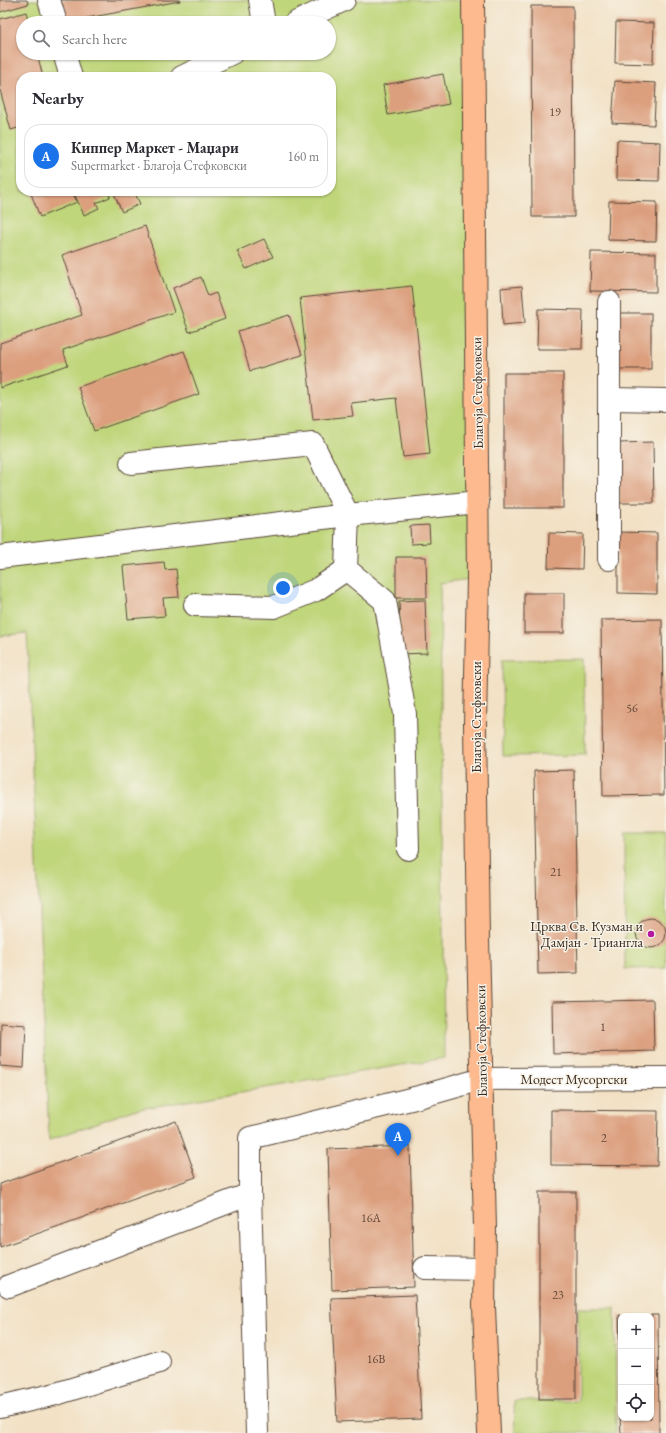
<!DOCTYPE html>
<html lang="en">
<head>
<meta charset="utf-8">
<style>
	body { margin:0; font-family:"EB Garamond",serif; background:#f2f2f3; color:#2b2b33 }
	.controls { position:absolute; right:12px; bottom:12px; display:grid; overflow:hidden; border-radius:8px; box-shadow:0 1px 3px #0004 }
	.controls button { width:36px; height:36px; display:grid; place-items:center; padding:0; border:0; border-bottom:1px solid #e1e1e2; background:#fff; color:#2b2b33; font:20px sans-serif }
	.you { position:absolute; left:283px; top:588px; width:14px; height:14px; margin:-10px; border:3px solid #fff; border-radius:50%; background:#1a73e8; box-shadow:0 0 0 6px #1a73e833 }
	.badge { display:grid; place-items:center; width:26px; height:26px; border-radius:50%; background:#1a73e8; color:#fff; font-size:13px; font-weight:700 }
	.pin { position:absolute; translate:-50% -33px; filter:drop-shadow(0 1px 2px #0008) }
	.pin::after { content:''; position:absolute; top:21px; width:14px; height:12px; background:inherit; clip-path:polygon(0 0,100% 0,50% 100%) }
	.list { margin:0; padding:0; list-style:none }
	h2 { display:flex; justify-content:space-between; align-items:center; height:52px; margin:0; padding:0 16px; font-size:17px }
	h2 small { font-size:13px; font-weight:400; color:#7c7c81 }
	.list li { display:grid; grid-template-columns:26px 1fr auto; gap:12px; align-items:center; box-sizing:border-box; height:64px; margin:0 8px 8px; padding:0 8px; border:1px solid #e1e1e2; border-radius:16px }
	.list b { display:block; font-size:15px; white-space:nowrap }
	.list p { margin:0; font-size:13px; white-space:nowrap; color:#7c7c81 }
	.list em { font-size:13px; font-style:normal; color:#7c7c81 }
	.icon { flex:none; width:22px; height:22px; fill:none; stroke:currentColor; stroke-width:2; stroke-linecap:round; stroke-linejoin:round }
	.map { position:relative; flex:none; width:666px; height:1433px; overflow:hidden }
	.search { position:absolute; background:#fff; box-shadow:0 1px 3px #0004; left:16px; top:16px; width:320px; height:44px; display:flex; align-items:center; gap:10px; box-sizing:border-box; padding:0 14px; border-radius:22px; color:#7c7c81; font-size:15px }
	.panel { position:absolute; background:#fff; box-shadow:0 1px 3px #0004; left:16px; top:72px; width:320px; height:124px; border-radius:16px }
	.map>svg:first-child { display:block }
</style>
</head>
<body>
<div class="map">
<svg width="666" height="1433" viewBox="0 0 666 1433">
	<rect width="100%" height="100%" fill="#f7f3e8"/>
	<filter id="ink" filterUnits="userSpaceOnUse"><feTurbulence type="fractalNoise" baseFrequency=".025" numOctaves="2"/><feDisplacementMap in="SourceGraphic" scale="8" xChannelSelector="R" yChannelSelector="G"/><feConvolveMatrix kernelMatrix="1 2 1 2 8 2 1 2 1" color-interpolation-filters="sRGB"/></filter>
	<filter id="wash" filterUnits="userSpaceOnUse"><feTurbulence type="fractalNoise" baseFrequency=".012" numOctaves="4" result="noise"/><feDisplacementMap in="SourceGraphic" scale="16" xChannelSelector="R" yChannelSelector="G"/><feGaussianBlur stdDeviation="0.9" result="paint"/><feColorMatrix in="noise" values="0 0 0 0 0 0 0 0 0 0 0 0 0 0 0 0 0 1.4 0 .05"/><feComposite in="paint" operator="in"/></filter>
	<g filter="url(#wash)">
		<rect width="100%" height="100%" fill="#f2e1c5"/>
		<!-- green -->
		<g fill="#bfd67a" stroke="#7d804c" fill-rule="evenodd">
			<path d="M0,0H472L478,578L440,583L444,1058L133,1110L49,1140L27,633L0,636ZM23,23H329V53H23ZM21,77H331V191H21Z"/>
			<polygon points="584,659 585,755 503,756 502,660"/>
			<polygon points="624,833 666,833 666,968 625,969"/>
			<polygon points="578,1308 615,1308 616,1433 515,1433 514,1401 578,1401"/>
		</g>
		<g id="blocks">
			<!-- building -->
			<g fill="#dc9f7e">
				<polygon points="0,0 27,0 28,4 0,12"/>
				<polygon points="61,0 180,0 180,1 65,22"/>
				<polygon points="531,6 573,6 574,217 532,217"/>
				<polygon points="26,12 29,23 23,23 23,53 37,53 43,77 21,77 21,127 11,130 0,90 0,19"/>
				<polygon points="616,22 654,23 653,64 615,63"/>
				<polygon points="443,74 449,104 388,115 383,85"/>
				<polygon points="615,81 656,83 654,125 612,123"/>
				<polygon points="617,140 660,142 659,181 616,180"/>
				<polygon points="30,191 72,191 77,202 40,217"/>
				<polygon points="73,191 108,191 110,197 96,203 99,208 84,215"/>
				<polygon points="113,191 134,191 140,204 122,212"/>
				<polygon points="609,201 657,202 656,241 608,240"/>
				<polygon points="145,226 174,312 63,350 68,365 0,388 0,343 82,315 62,255"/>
				<polygon points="264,239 273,257 246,269 237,251"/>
				<polygon points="591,252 656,253 656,292 590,291"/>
				<polygon points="201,277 208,296 216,293 225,319 189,332 173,288"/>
				<polygon points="412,286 430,454 403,457 396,398 351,403 353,416 313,420 300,298"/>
				<polygon points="522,286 525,323 503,325 501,288"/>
				<polygon points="538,309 583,310 582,349 537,349"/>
				<rect x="615" y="313" width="36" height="56"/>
				<polygon points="289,315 302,355 250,371 238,331"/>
				<polygon points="184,351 199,394 94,431 78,387"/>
				<rect x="504" y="373" width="59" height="135"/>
				<polygon points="653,442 654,503 620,503 619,443"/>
				<polygon points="429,525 430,543 411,544 410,526"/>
				<polygon points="618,532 657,533 657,594 618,593"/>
				<polygon points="549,533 583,534 582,569 548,568"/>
				<polygon points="396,557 426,557 427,598 396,598"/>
				<polygon points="164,562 165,570 176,569 179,597 163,598 165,616 128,619 123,566"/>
				<rect x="524" y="593" width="40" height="40"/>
				<polygon points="425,600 427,653 401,654 399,601"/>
				<polygon points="662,619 664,795 603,796 601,620"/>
				<polygon points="574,770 578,973 538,974 534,771"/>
				<circle cx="651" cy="933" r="15"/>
				<polygon points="653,1000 654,1051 553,1054 552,1002"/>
				<polygon points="1,1023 26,1025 24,1068 0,1066"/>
				<polygon points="551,1110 658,1111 657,1166 551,1165"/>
				<polygon points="176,1121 196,1177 0,1247 0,1184"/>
				<polygon points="410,1146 414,1287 332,1290 328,1149"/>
				<rect x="539" y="1192" width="37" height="207"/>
				<polygon points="415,1295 421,1419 337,1422 331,1298"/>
				<polygon points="619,1315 621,1315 621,1361 620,1361"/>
				<polygon points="651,1315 658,1315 659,1433 621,1433 620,1418 651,1418"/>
			</g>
		</g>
	</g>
	<g filter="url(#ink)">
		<use href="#blocks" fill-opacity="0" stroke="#564537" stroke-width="1"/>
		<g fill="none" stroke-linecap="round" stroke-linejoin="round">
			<defs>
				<g id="minor">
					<polyline points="49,0 56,23"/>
					<polyline points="260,0 264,23"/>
					<polyline points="295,23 344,0"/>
					<polyline points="64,53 71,77"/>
					<polyline points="182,77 232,53"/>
					<polyline points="609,302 609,559"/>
					<polyline points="610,399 666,400"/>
					<polyline points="131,463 313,444 348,515 346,569 385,601 405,714 408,849"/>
					<polyline points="0,557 348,515 478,502"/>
					<polyline points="195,605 274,607 316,590 347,569"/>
					<polyline points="425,1268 484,1269"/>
					<polyline points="9,1286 250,1194"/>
					<polyline points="0,1407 56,1394 159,1362"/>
					<polyline points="257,1433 250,1194 250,1138 419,1097 482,1079 666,1078"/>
				</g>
				<polyline id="major" points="473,0 478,578 475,724 478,939 485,1228 484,1307 489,1433"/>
			</defs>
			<!-- minor casing -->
			<use href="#minor" stroke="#564537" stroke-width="24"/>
			<!-- major casing -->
			<use href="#major" stroke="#564537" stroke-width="24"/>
			<!-- minor -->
			<use href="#minor" stroke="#fff" stroke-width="22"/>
			<!-- major -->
			<use href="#major" stroke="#fcba8e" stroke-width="22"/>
		</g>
	</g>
	<!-- markers -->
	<circle fill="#b5179e" stroke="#f7f3e8" stroke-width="1.5" cx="651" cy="934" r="4"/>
	<g text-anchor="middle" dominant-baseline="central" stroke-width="3" stroke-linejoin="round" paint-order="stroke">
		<!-- number labels -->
		<g font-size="12" fill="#634736">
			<text x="555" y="112">19</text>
			<text x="632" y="708">56</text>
			<text x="556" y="872">21</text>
			<text x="603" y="1027">1</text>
			<text x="604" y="1138">2</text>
			<text x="371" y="1218">16А</text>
			<text x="558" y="1295">23</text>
			<text x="376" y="1359">16B</text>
		</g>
		<!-- street labels -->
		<g font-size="14" fill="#3b2a1e" stroke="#f7f3e8">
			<text transform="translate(477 393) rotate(-91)">Благоја Стефковски</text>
			<text transform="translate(476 717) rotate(-90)">Благоја Стефковски</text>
			<text transform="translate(481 1041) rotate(-91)">Благоја Стефковски</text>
			<text x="574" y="1079">Модест Мусоргски</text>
		</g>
		<!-- poi labels -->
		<g font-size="14" fill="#3b2a1e" stroke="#f7f3e8" text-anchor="end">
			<text x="643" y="926">Црква Св. Кузман и<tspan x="643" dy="16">Дамјан - Триангла</tspan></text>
		</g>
	</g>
</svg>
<div class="controls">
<button>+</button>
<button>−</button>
<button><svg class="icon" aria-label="locate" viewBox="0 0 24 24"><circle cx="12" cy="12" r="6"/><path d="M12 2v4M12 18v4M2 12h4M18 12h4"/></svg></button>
</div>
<div class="you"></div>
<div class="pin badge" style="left:398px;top:1156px">A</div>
<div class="search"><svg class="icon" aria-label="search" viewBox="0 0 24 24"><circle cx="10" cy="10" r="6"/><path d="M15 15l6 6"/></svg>Search here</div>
<section class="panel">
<h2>Nearby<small></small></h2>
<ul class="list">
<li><span class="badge">A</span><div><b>Киппер Маркет - Маџари</b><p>Supermarket · Благоја Стефковски</p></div><em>160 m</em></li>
</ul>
</section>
</div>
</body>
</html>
